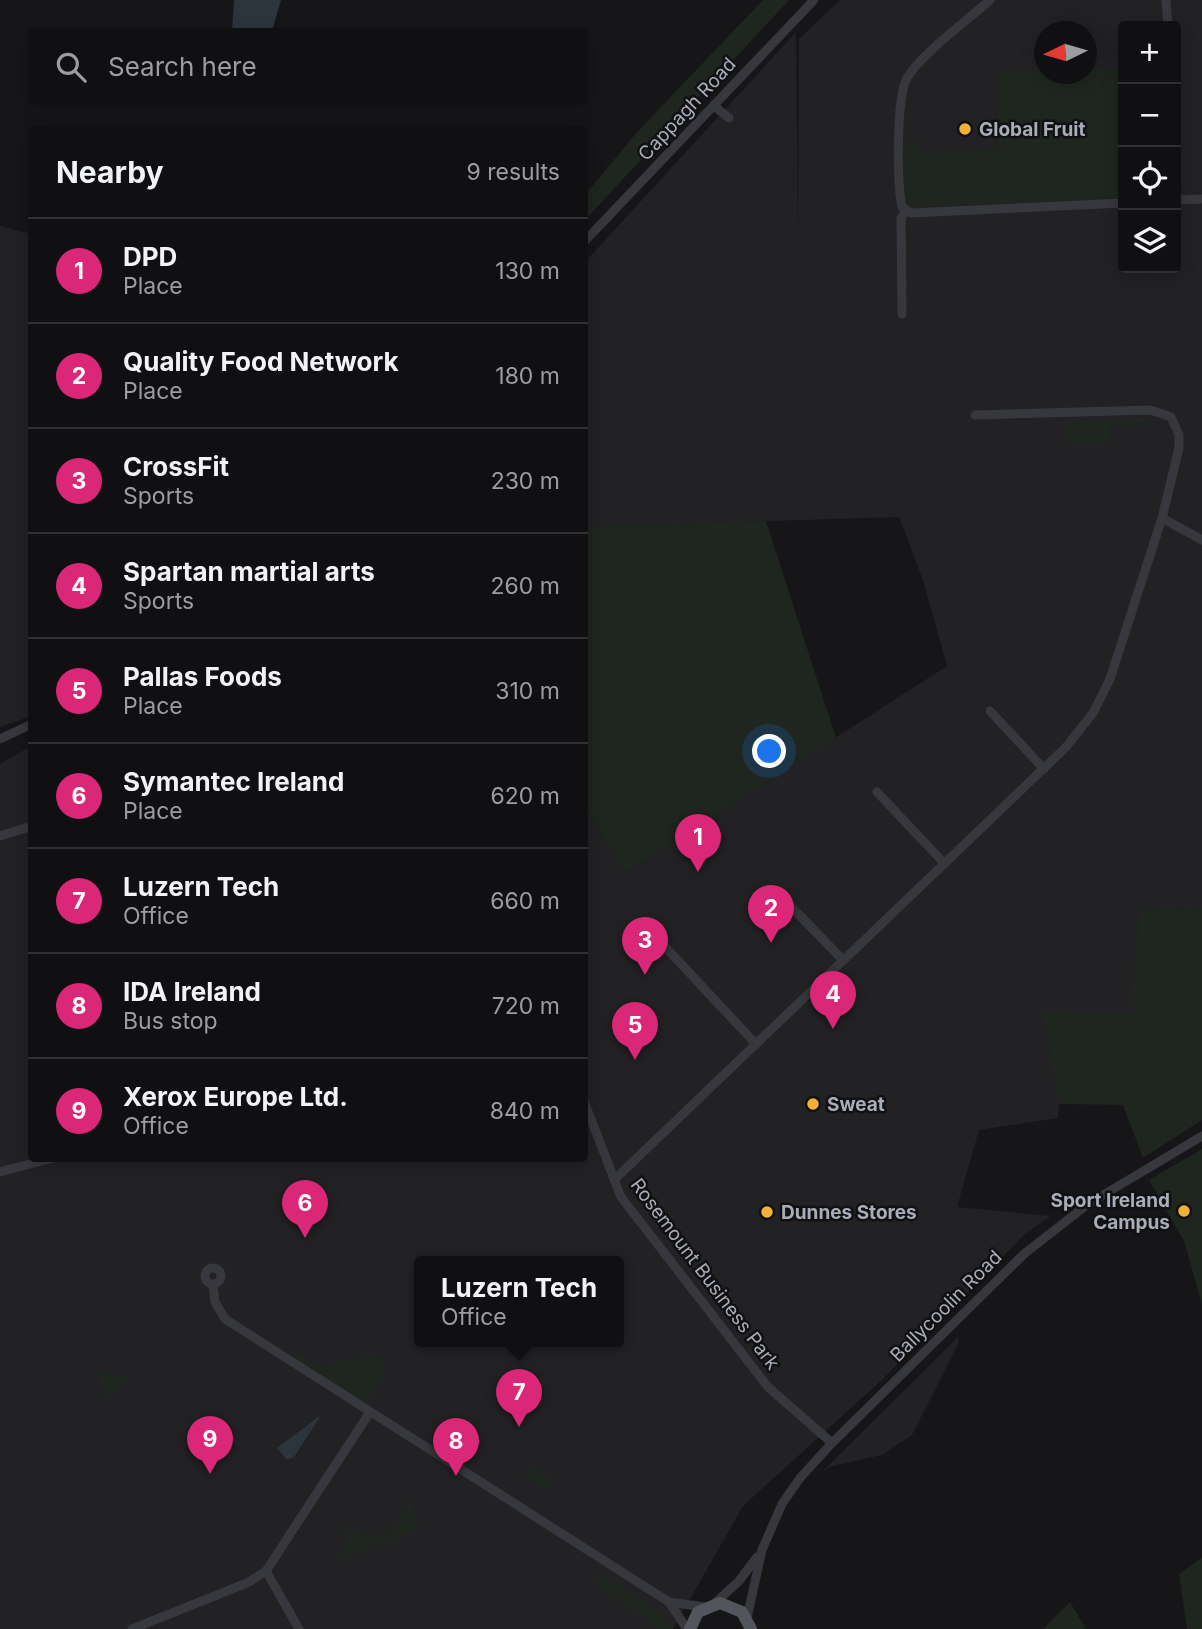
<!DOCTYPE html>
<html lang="en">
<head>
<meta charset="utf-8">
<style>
	body { margin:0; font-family:Inter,sans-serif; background:#19191b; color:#f1f3f6 }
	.controls { position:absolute; right:21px; top:21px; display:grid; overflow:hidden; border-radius:7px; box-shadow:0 4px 18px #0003 }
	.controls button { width:63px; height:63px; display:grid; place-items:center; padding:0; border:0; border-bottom:2px solid #303032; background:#101012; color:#f1f3f6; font:35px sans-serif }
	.compass { position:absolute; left:1034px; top:21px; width:63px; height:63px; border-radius:50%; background:#101012; box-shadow:0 4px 18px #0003; rotate:265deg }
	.you { position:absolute; left:770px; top:752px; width:24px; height:24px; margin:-18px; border:5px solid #fff; border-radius:50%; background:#1a73e8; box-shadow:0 0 0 10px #1a73e833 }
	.badge { display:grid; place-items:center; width:46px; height:46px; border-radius:50%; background:#db2777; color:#fff; font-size:23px; font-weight:700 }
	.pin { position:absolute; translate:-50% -58px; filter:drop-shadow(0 2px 4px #0008) }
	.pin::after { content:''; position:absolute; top:37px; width:24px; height:21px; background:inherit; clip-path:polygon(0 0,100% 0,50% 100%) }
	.popup { position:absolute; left:414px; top:1256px; width:210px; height:91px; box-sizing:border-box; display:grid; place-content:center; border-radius:7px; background:#101012; filter:drop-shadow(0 2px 5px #0005); font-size:23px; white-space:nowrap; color:#9c9d9f }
	.popup b { font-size:26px; color:#f1f3f6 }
	.popup::after { content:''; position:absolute; left:50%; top:100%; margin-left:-14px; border:14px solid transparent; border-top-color:#101012 }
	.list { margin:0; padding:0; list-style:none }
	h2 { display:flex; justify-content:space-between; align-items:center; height:91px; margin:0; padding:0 28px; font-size:30px }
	h2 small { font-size:23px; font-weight:400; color:#9c9d9f }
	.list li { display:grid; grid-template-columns:46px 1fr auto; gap:21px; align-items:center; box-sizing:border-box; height:105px; padding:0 28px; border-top:2px solid #303032 }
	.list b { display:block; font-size:26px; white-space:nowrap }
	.list p { margin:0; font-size:23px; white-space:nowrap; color:#9c9d9f }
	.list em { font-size:23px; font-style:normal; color:#9c9d9f }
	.icon { flex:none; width:38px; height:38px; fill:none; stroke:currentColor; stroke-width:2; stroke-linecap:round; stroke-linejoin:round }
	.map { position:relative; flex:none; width:1202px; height:1629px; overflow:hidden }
	.search { position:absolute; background:#101012; box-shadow:0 4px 18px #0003; left:28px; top:28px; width:560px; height:77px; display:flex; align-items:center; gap:18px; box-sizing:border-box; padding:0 24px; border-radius:7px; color:#9c9d9f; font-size:26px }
	.panel { position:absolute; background:#101012; box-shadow:0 4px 18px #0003; left:28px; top:126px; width:560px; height:1036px; border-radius:7px }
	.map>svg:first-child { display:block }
</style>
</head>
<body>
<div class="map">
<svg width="1202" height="1629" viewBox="0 0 1202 1629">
	<rect width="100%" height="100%" fill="#161618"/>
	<!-- built -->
	<g fill="#222225" fill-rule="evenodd">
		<path d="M840,0H1202V909L1139,908L1132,1013L1059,1104L1058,1118L979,1130L957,1207L1051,1216L1025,1234L883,1379L743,1506L673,1629H0V764L31,746L32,1158H584L585,807L625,873L947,666L923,580L899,517L585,527V262L796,32L798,239L799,39ZM1123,26H1176V268H1123ZM1044,32H1086V74H1044ZM419,1261H619V1341H419Z"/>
		<polygon points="0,226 31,234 32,716 0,727"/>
		<polygon points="958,1337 959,1342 912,1435 882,1455 832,1466 822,1472"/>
	</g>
	<!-- green -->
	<g fill="#1e261f">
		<polygon points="763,0 789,0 585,220 585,195 638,131"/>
		<polygon points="1123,66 1123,199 910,207 904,199 903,144 919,142 922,153 1000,149 997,72 1044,70 1044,74 1086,74 1087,68"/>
		<polygon points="1149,419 1149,423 1123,424 1123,429 1120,424 1110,424 1110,442 1127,443 1068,444 1068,421"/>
		<polygon points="766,521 836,738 625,873 585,807 585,527"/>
		<polygon points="1139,908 1202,909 1202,1120 1143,1158 1123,1105 1059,1104 1043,1010 1131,1013"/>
		<polygon points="1202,1149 1202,1304 1184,1241 1149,1180"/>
		<path d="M378,1353C385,1370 383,1400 360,1400L293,1358L296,1354L316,1366H324Z"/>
		<polygon points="99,1372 131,1379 104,1399"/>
		<polygon points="534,1464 553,1480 546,1489 523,1478"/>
		<path d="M412,1498L418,1528L389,1544L376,1543L339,1562L336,1556C347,1549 352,1542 347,1529L340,1531L339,1524C358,1534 370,1539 391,1533Z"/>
		<polygon points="1202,1558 1202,1629 1187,1629 1179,1574"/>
		<polygon points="602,1574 662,1614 673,1629 655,1629 646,1618 597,1587 593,1579"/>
		<polygon points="1070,1602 1086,1629 1043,1629"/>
	</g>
	<!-- water -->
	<g fill="#2c353c">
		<polygon points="234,0 281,0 272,31 232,31"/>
		<polygon points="321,1415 294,1457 287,1460 277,1448"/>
	</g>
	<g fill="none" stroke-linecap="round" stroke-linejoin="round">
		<!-- minor -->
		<g stroke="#37383d" stroke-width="9">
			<path d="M990,0C968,20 921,54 907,78C896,98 897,183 902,207L911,213L1123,203"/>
			<polyline points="1166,0 1168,26"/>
			<polyline points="714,106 729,118"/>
			<polyline points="1176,182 1177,200"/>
			<polyline points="1176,200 1202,199"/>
			<polyline points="584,242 814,0"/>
			<polyline points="902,314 901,218 905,212"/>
			<polyline points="1162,518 1202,540"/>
			<polyline points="990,711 1044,769"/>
			<polyline points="0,739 32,724"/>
			<polyline points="877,792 944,863"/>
			<polyline points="0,836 32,826"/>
			<polyline points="775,890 843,960"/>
			<polyline points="653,934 756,1044"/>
			<polyline points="584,1101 621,1197 768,1387 832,1443"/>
			<polyline points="0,1172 53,1158"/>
			<polyline points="614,1180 1066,747 1093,713 1110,679 1162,518 1179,448 1179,435 1171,417 1151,410 975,415"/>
			<circle cx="213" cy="1276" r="8"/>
			<polyline points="213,1284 215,1302 225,1319 669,1602 687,1629"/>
			<polyline points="266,1571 299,1629"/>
			<polyline points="669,1602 705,1607"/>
			<polyline points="715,1603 739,1581 757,1557"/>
			<polyline points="747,1618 762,1550 782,1504 800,1478 832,1443 1024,1254 1088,1204 1202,1136"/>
			<polyline points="132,1629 247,1583 266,1571 370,1412"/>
		</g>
		<!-- major -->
		<polyline stroke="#53555c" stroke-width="12" points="690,1629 698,1612 720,1603 742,1612 751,1629"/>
	</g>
	<!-- markers -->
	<g fill="#f2b134" stroke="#111113" stroke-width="2.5">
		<circle cx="965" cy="129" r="7"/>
		<circle cx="813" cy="1104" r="7"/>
		<circle cx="1184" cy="1211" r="7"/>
		<circle cx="767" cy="1212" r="7"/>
	</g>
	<g text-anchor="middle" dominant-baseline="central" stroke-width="5" stroke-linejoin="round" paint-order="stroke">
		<!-- street labels -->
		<g font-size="19" fill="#a8adb8" stroke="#111113">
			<text transform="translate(687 109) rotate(-47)">Cappagh Road</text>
			<text transform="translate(705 1274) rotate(53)">Rosemount Business Park</text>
			<text transform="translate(946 1306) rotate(-45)">Ballycoolin Road</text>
		</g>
		<!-- poi labels -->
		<g font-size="19" font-weight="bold" fill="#a8adb8" stroke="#111113" text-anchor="start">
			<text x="979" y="129">Global Fruit</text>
			<text x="827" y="1104">Sweat</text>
			<text x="1170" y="1200" text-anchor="end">Sport Ireland<tspan x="1170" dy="22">Campus</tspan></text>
			<text x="781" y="1212">Dunnes Stores</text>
		</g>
	</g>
</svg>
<div class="controls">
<button>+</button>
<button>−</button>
<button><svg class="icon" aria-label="locate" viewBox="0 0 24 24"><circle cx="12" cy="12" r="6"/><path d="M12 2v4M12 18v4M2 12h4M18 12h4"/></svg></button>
<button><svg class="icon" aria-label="layers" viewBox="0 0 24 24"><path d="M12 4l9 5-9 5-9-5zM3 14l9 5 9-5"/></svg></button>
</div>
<svg class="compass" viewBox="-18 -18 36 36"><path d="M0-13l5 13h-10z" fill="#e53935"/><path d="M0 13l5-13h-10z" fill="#9c9d9f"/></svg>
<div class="you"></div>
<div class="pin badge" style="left:698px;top:872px">1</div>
<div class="pin badge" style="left:771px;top:943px">2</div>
<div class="pin badge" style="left:645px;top:975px">3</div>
<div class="pin badge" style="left:833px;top:1029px">4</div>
<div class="pin badge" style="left:635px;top:1060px">5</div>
<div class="pin badge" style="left:305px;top:1238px">6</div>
<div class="pin badge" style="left:519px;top:1427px">7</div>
<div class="popup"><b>Luzern Tech</b>Office</div>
<div class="pin badge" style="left:456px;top:1476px">8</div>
<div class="pin badge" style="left:210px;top:1474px">9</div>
<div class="search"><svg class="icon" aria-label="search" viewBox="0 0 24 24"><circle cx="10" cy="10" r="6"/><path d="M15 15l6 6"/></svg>Search here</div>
<section class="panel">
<h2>Nearby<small>9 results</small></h2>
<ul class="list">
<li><span class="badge">1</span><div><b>DPD</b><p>Place</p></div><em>130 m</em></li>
<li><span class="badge">2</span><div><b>Quality Food Network</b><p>Place</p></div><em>180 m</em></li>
<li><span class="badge">3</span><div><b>CrossFit</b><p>Sports</p></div><em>230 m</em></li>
<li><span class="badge">4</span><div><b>Spartan martial arts</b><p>Sports</p></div><em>260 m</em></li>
<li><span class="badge">5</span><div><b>Pallas Foods</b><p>Place</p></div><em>310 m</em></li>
<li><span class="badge">6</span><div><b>Symantec Ireland</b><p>Place</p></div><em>620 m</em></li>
<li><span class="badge">7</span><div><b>Luzern Tech</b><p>Office</p></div><em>660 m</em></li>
<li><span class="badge">8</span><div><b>IDA Ireland</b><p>Bus stop</p></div><em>720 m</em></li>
<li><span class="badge">9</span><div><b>Xerox Europe Ltd.</b><p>Office</p></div><em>840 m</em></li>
</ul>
</section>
</div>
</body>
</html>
